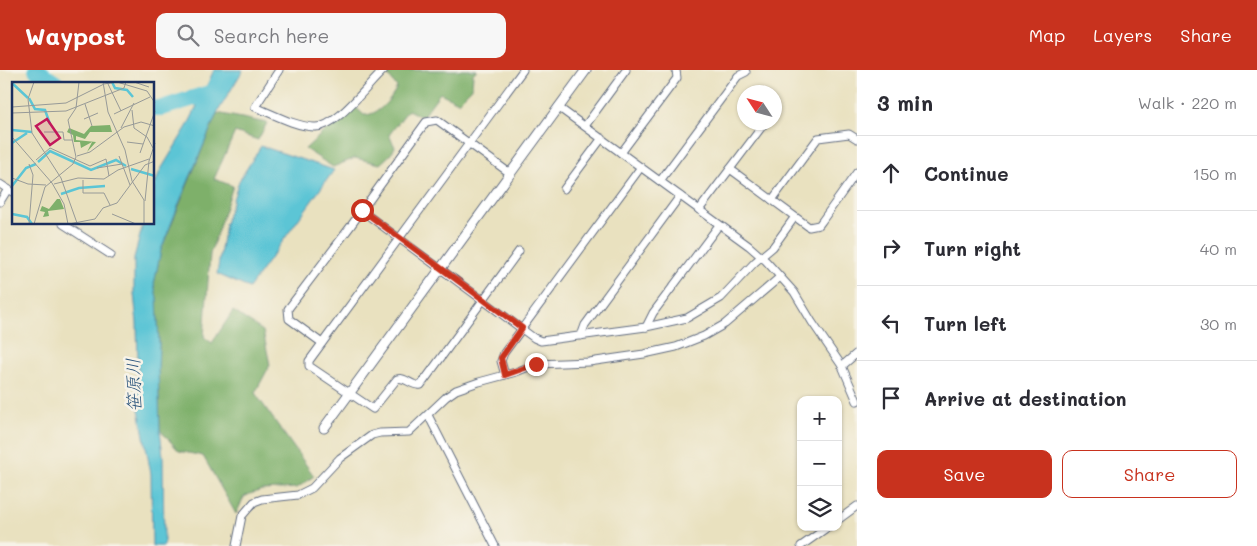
<!DOCTYPE html>
<html lang="en">
<head>
<meta charset="utf-8">
<style>
	body { margin:0; font-family:Mali,"Klee One",sans-serif; background:#f7f7f7; color:#2b2b33 }
	.controls { position:absolute; right:15px; bottom:15px; display:grid; overflow:hidden; border-radius:10px; box-shadow:0 1px 4px #0004 }
	.controls button { width:45px; height:45px; display:grid; place-items:center; padding:0; border:0; border-bottom:1px solid #e1e1e2; background:#fff; color:#2b2b33; font:25px sans-serif }
	.compass { position:absolute; left:737px; top:15px; width:45px; height:45px; border-radius:50%; background:#fff; box-shadow:0 1px 4px #0004; rotate:306deg }
	.stop { position:absolute; width:15px; height:15px; margin:-11px; border:4px solid #c8321e; border-radius:50%; background:#fff }
	.stop.end { background:#c8321e; border-color:#fff; box-shadow:0 1px 5px #0008 }
	.list { margin:0; padding:0; list-style:none }
	h2 { display:flex; justify-content:space-between; align-items:center; height:65px; margin:0; padding:0 20px; font-size:21px }
	h2 small { font-size:16px; font-weight:400; color:#7c7c81 }
	.list li { display:grid; grid-template-columns:32px 1fr auto; gap:15px; align-items:center; box-sizing:border-box; height:75px; padding:0 20px; border-top:1px solid #e1e1e2 }
	.list b { display:block; font-size:19px; white-space:nowrap }
	.list em { font-size:16px; font-style:normal; color:#7c7c81 }
	.actions { display:flex; gap:10px; padding:15px 20px }
	.actions a { flex:1; padding:11px 0; border:1px solid #c8321e; border-radius:10px; text-align:center; font-size:18px; color:#c8321e }
	.actions .main { background:#c8321e; color:#fff }
	.icon { flex:none; width:28px; height:28px; fill:none; stroke:currentColor; stroke-width:2; stroke-linecap:round; stroke-linejoin:round }
	.map { position:relative; flex:none; width:857px; height:476px; overflow:hidden }
	header { display:flex; align-items:center; gap:30px; box-sizing:border-box; height:70px; padding:0 25px; background:#c8321e; color:#fff }
	header strong { font-size:24px }
	nav { display:flex; gap:28px; margin-inline-start:auto; font-size:18px }
	.search { width:350px; height:45px; background:#f7f7f7; display:flex; align-items:center; gap:12px; box-sizing:border-box; padding:0 18px; border-radius:10px; color:#7c7c81; font-size:19px }
	main { display:flex }
	aside { flex:1; background:#fff }
	.map>svg:first-child { display:block }
</style>
</head>
<body>
<header>
<strong>Waypost</strong>
<div class="search"><svg class="icon" aria-label="search" viewBox="0 0 24 24"><circle cx="10" cy="10" r="6"/><path d="M15 15l6 6"/></svg>Search here</div>
<nav><a>Map</a><a>Layers</a><a>Share</a></nav>
</header>
<main>
<div class="map">
<svg width="857" height="476" viewBox="0 0 857 476">
	<rect width="100%" height="100%" fill="#f7f3e8"/>
	<filter id="ink" filterUnits="userSpaceOnUse"><feTurbulence type="fractalNoise" baseFrequency=".02" numOctaves="2"/><feDisplacementMap in="SourceGraphic" scale="10" xChannelSelector="R" yChannelSelector="G"/><feConvolveMatrix kernelMatrix="1 2 1 2 8 2 1 2 1" color-interpolation-filters="sRGB"/></filter>
	<filter id="wash" filterUnits="userSpaceOnUse"><feTurbulence type="fractalNoise" baseFrequency=".0096" numOctaves="4" result="noise"/><feDisplacementMap in="SourceGraphic" scale="20" xChannelSelector="R" yChannelSelector="G"/><feGaussianBlur stdDeviation="1.12" result="paint"/><feColorMatrix in="noise" values="0 0 0 0 0 0 0 0 0 0 0 0 0 0 0 0 0 1.4 0 .05"/><feComposite in="paint" operator="in"/></filter>
	<g filter="url(#wash)">
		<rect width="100%" height="100%" fill="#e9e1bf"/>
		<!-- forest -->
		<g fill="#7eb06b" stroke="#4c7064">
			<path d="M389,0H477L473,4L472,18L458,32L440,23L422,47L408,40L389,65L395,77L391,84L380,94L355,88L333,97L305,79L353,35L364,45C379,45 391,29 397,17L386,3Z"/>
			<polygon points="217,43 267,53 258,70 235,62 214,109 233,116 210,184 204,267 212,273 233,241 263,261 270,295 255,323 314,406 297,418 262,420 250,424 244,427 236,444 203,386 179,381 160,360 158,298 159,275 157,228 154,214 161,180"/>
		</g>
		<!-- water -->
		<g fill="#5bc5d5" stroke="#3b7a9a">
			<polygon points="214,0 243,0 217,43 180,131 161,180 154,214 157,228 159,275 158,298 160,360 163,386 164,476 152,476 151,404 139,339 137,253 134,224 134,188 143,154 154,154 154,117 160,101 188,55"/>
			<polygon points="261,76 334,100 249,218 217,204 225,154 239,111"/>
		</g>
		<g fill="none" stroke-linecap="round" stroke-linejoin="round">
			<!-- river -->
			<g stroke="#5bc5d5" stroke-width="16">
				<polyline points="36,0 57,14"/>
				<polyline points="154,38 162,38 219,20"/>
			</g>
		</g>
	</g>
	<g filter="url(#ink)">
		<g fill="none" stroke-linecap="round" stroke-linejoin="round">
			<defs>
				<g id="minor">
					<path d="M279,0L255,37C273,44 294,56 314,57C336,59 367,15 384,0"/>
					<polyline points="558,37 749,176 766,191 794,222 812,252 842,296 857,331"/>
					<polyline points="585,56 626,0"/>
					<polyline points="621,83 677,8 676,0"/>
					<polyline points="730,99 809,157 819,155 822,151 857,102"/>
					<polyline points="660,111 738,6 746,2"/>
					<polyline points="0,114 14,123"/>
					<polyline points="564,119 602,68"/>
					<polyline points="772,130 818,68 849,64 857,69"/>
					<polyline points="0,132 8,119"/>
					<polyline points="699,140 764,54"/>
					<polyline points="362,141 534,268 541,271 646,257 687,248 721,228 755,192 773,177 794,148"/>
					<polyline points="63,154 111,185"/>
					<path d="M519,181L421,315C411,317 406,306 397,309L373,339L309,296V291L523,0"/>
					<polyline points="646,257 653,243 719,155"/>
					<polyline points="581,266 585,255 680,126"/>
					<polyline points="322,273 289,249 288,239 350,157 426,52 437,50 511,104"/>
					<polyline points="842,296 857,283"/>
					<polyline points="505,305 501,291 504,283 641,97"/>
					<polyline points="428,345 495,476"/>
					<polyline points="838,450 857,436"/>
					<polyline points="236,476 242,446 254,432 262,429 298,425 312,418 340,388 372,365 380,363 409,362 446,327 456,320 479,312 516,302 536,294 589,292 644,284 676,277 704,266 725,254 780,207"/>
					<polyline points="801,476 828,457"/>
				</g>
				<polyline id="tertiary" points="324,358 586,0"/>
			</defs>
			<!-- minor casing -->
			<use href="#minor" stroke="#636d80" stroke-width="9"/>
			<!-- tertiary casing -->
			<use href="#tertiary" stroke="#636d80" stroke-width="11"/>
			<!-- minor -->
			<use href="#minor" stroke="#fff" stroke-width="7"/>
			<!-- tertiary -->
			<use href="#tertiary" stroke="#fff" stroke-width="9"/>
		</g>
	</g>
	<g fill="none" stroke-linecap="round" stroke-linejoin="round" filter="url(#ink)">
		<!-- route -->
		<polyline stroke="#c8321e" stroke-width="6" points="362,140 522,258 501,288 505,305 536,294"/>
	</g>
	<g text-anchor="middle" dominant-baseline="central" stroke-width="5" stroke-linejoin="round" paint-order="stroke">
		<!-- water labels -->
		<g font-size="18" font-style="italic" fill="#2b547c" stroke="#f7f3e8">
			<text transform="translate(133 315) rotate(-92)">笹原川</text>
		</g>
	</g>
	<!-- overview -->
	<g transform="translate(12 12)">
		<rect width="142" height="142" fill="#e9e1bf"/>
		<path d="M98,43L100,50H78L73,57L64,54V58L84,60L75,70L80,60L69,66L68,60H62L61,53L55,50L57,46L72,52L79,44ZM45,117H48L52,127L36,129L37,134L31,135L33,130L28,129L30,124L37,127Z" fill="#7eb06b"/>
		<path fill="none" stroke="#5bc5d5" stroke-width="2.5" d="M100,0L103,6L115,8L121,15M0,1L16,16M17,16L23,27L33,28L38,42M0,48L20,50M0,61L15,51M26,80L38,69L79,88L104,78L114,84M119,87L143,94M0,104L14,86L24,82M49,112L67,106L93,104M0,132L15,135L20,142"/>
		<path fill="none" stroke="#979a98" stroke-width="1" d="M22,0L16,17L20,51L49,96L65,141M91,0L96,30L113,68L120,99L132,118V142M122,0L137,5M92,2L105,0L135,9L143,21M96,2L109,29M73,22L80,44M0,25L54,21L92,2M120,28L122,46L135,55L141,66M0,31L54,29L112,6L114,0M102,32L138,15M72,37L86,31M109,46L122,21M32,50H51L52,58H60M0,55L40,101L52,122L56,142M115,60L131,62M128,71L143,29M65,74L78,70L112,45L129,40L143,44M107,74L118,103M24,78L38,66L78,84L94,77L97,94M85,86L110,82M0,96L16,102L34,103M71,98V111H92L98,123M42,102L66,96L92,97L106,88L137,77M133,119L137,79L143,61M100,132L124,142M17,142L21,93L17,82M22,142L33,105L61,82L64,75L56,38L64,26L67,0M57,142L83,137L91,126L105,121L133,83L143,79"/>
		<path fill="#c2185b" fill-opacity="0.15" stroke="#c2185b" stroke-width="2.5" d="M35,37L48,56L38,63L24,44Z"/>
		<rect width="142" height="142" fill="none" stroke="#1b2f5e" stroke-width="2.5"/>
	</g>
</svg>
<div class="controls">
<button>+</button>
<button>−</button>
<button><svg class="icon" aria-label="layers" viewBox="0 0 24 24"><path d="M12 4l9 5-9 5-9-5zM3 14l9 5 9-5"/></svg></button>
</div>
<svg class="compass" viewBox="-18 -18 36 36"><path d="M0-13l5 13h-10z" fill="#e53935"/><path d="M0 13l5-13h-10z" fill="#7c7c81"/></svg>
<div class="stop" style="left:362px;top:140px"></div>
<div class="stop end" style="left:536px;top:294px"></div>
</div>
<aside>
<h2>3 min<small>Walk · 220 m</small></h2>
<ul class="list">
<li><svg class="icon" aria-label="ahead" viewBox="0 0 24 24"><path d="M12 20V5M6 11l6-6 6 6"/></svg><div><b>Continue</b></div><em>150 m</em></li>
<li><svg class="icon" aria-label="right" viewBox="0 0 24 24"><path d="M7 20v-9h11M14 6l5 5-5 5"/></svg><div><b>Turn right</b></div><em>40 m</em></li>
<li><svg class="icon" aria-label="left" viewBox="0 0 24 24"><path d="M17 20v-9H6M10 6l-5 5 5 5"/></svg><div><b>Turn left</b></div><em>30 m</em></li>
<li><svg class="icon" aria-label="arrive" viewBox="0 0 24 24"><path d="M6 21V4h12l-3 4 3 4H6"/></svg><div><b>Arrive at destination</b></div></li>
</ul>
<div class="actions"><a class="main">Save</a><a>Share</a></div>
</aside>
</main>
</body>
</html>
